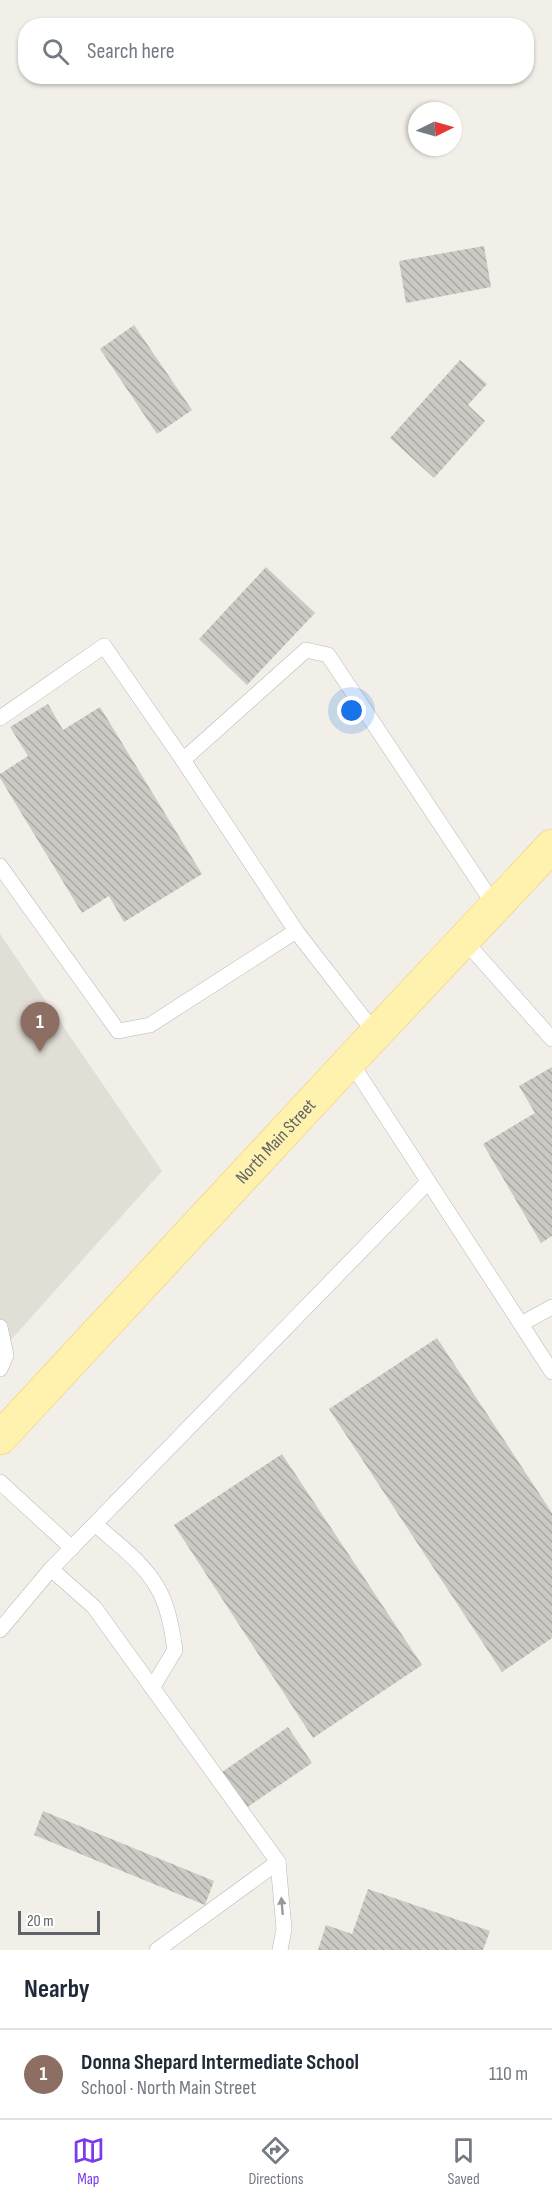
<!DOCTYPE html>
<html lang="en">
<head>
<meta charset="utf-8">
<style>
	body { margin:0; font-family:"Sofia Sans Condensed",sans-serif; background:#f2f2f3; color:#1f2937 }
	.compass { position:absolute; left:408px; top:102px; width:54px; height:54px; border-radius:50%; background:#fff; box-shadow:0 2px 4px #0004; rotate:85deg }
	.scale { position:absolute; left:18px; bottom:15px; width:82px; box-sizing:border-box; padding-left:6px; border:3px solid #5f6368; border-top:0; font-size:16px; line-height:21px; white-space:nowrap; color:#5f6368; -webkit-text-stroke:4px #fff; paint-order:stroke }
	.you { position:absolute; left:352px; top:711px; width:21px; height:21px; margin:-15px; border:4px solid #fff; border-radius:50%; background:#1a73e8; box-shadow:0 0 0 9px #1a73e833 }
	.badge { display:grid; place-items:center; width:39px; height:39px; border-radius:50%; background:#7c3aed; color:#fff; font-size:20px; font-weight:700 }
	.pin { position:absolute; translate:-50% -50px; filter:drop-shadow(0 2px 3px #0008) }
	.pin::after { content:''; position:absolute; top:32px; width:21px; height:18px; background:inherit; clip-path:polygon(0 0,100% 0,50% 100%) }
	.list { margin:0; padding:0; list-style:none }
	h2 { display:flex; justify-content:space-between; align-items:center; height:78px; margin:0; padding:0 24px; font-size:26px }
	h2 small { font-size:20px; font-weight:400; color:#747a83 }
	.list li { display:grid; grid-template-columns:39px 1fr auto; gap:18px; align-items:center; box-sizing:border-box; height:90px; padding:0 24px; border-top:2px solid #e0e1e3 }
	.list b { display:block; font-size:22px; white-space:nowrap }
	.list p { margin:0; font-size:20px; white-space:nowrap; color:#747a83 }
	.list em { font-size:20px; font-style:normal; color:#747a83 }
	.icon { flex:none; width:33px; height:33px; fill:none; stroke:currentColor; stroke-width:2; stroke-linecap:round; stroke-linejoin:round }
	.map { position:relative; flex:none; width:552px; height:1950px; overflow:hidden }
	.search { position:absolute; background:#fff; box-shadow:0 2px 4px #0004; left:18px; right:18px; top:18px; height:66px; display:flex; align-items:center; gap:15px; box-sizing:border-box; padding:0 21px; border-radius:24px; color:#747a83; font-size:22px }
	.sheet { height:168px; background:#fff }
	nav { display:flex; justify-content:space-around; align-items:center; box-sizing:border-box; height:84px; border-top:2px solid #e0e1e3; background:#fff; font-size:16px; color:#747a83 }
	nav a { display:grid; justify-items:center; gap:3px }
	nav .on { color:#7c3aed }
	.map>svg:first-child { display:block }
</style>
</head>
<body>
<div class="map">
<svg width="552" height="1950" viewBox="0 0 552 1950">
	<defs>
		<pattern id="building-back-hatch" width="6" height="6" patternUnits="userSpaceOnUse" patternTransform="scale(1.5)"><rect width="6" height="6" fill="#cccac5"/><path d="M-1 5l2 2M0 0l6 6M5-1l2 2" fill="none" stroke="#a9a8a4"/></pattern>
	</defs>
	<rect width="100%" height="100%" fill="#f1efe8"/>
	<!-- education -->
	<polygon fill="#e1ded6" points="0,934 162,1171 0,1352"/>
	<!-- building -->
	<g fill="url(#building-back-hatch)">
		<polygon points="484,246 491,287 406,303 399,261"/>
		<polygon points="134,325 192,410 157,434 100,349"/>
		<polygon points="460,360 487,384 468,405 485,421 434,478 390,438"/>
		<polygon points="266,567 315,613 247,685 199,639"/>
		<polygon points="48,704 63,730 100,707 202,874 124,922 109,896 82,913 0,778 0,774 28,756 10,727"/>
		<polygon points="552,1067 552,1236 541,1243 483,1144 535,1113 519,1086"/>
		<polygon points="437,1338 552,1513 552,1638 502,1672 329,1409"/>
		<polygon points="282,1454 422,1665 313,1738 174,1525"/>
		<polygon points="288,1727 312,1763 246,1808 222,1772"/>
		<polygon points="43,1811 214,1881 205,1905 34,1835"/>
		<polygon points="368,1889 490,1931 483,1950 318,1950 326,1925 352,1934"/>
	</g>
	<g fill="none" stroke-linecap="round" stroke-linejoin="round">
		<defs>
			<g id="service">
				<polyline points="0,718 104,646 183,760 306,650 328,655 495,906"/>
				<polyline points="183,760 296,931"/>
				<polyline points="0,866 118,1031 150,1025 296,931 375,1033"/>
				<polyline points="464,940 552,1039"/>
				<polyline points="350,1061 552,1372"/>
				<polyline points="521,1324 552,1307"/>
				<polyline points="0,1327 6,1355 0,1369"/>
				<polyline points="0,1482 72,1548"/>
				<path d="M95,1524C116,1543 143,1562 157,1587C168,1605 172,1629 175,1650L152,1688"/>
				<polyline points="51,1569 94,1607 278,1862 157,1950"/>
				<polyline points="0,1630 51,1569 428,1182"/>
				<polyline points="278,1862 284,1929 280,1950"/>
			</g>
			<g id="primary">
				<path id="s1" d="M0,1438L350,1061L552,846"/>
			</g>
		</defs>
		<!-- service casing -->
		<use href="#service" stroke="#b5b8bc" stroke-width="16"/>
		<!-- primary casing -->
		<use href="#primary" stroke="#f2c960" stroke-width="34"/>
		<!-- service -->
		<use href="#service" stroke="#fff" stroke-width="15"/>
		<!-- primary -->
		<use href="#primary" stroke="#fff2af" stroke-width="33"/>
	</g>
	<!-- one-way arrows -->
	<defs><path id="oneway-solid" d="M-6-.8H1V-3.2L6.5 0L1 3.2V.8H-6Z" transform="scale(1.5)"/></defs>
	<use fill="#979a9d" href="#oneway-solid" transform="translate(282 1906) rotate(-95)"/>
	<g text-anchor="middle" dominant-baseline="central" stroke-width="5" stroke-linejoin="round" paint-order="stroke">
		<!-- street labels -->
		<g font-size="18" fill="#5f6368" stroke="#fff">
			<text stroke="none"><textPath href="#s1" startOffset="405">North Main Street</textPath></text>
		</g>
	</g>
</svg>
<svg class="compass" viewBox="-18 -18 36 36"><path d="M0-13l5 13h-10z" fill="#e53935"/><path d="M0 13l5-13h-10z" fill="#747a83"/></svg>
<div class="scale">20 m</div>
<div class="you"></div>
<div class="pin badge" style="left:40px;top:1052px;background:#8d6e63">1</div>
<div class="search"><svg class="icon" aria-label="search" viewBox="0 0 24 24"><circle cx="10" cy="10" r="6"/><path d="M15 15l6 6"/></svg>Search here</div>
</div>
<section class="sheet">
<h2>Nearby<small></small></h2>
<ul class="list">
<li><span class="badge" style="background:#8d6e63">1</span><div><b>Donna Shepard Intermediate School</b><p>School · North Main Street</p></div><em>110 m</em></li>
</ul>
</section>
<nav>
<a class="on"><svg class="icon" aria-label="map" viewBox="0 0 24 24"><path d="M3 6l6-2 6 2 6-2v14l-6 2-6-2-6 2zM9 4v14M15 6v14"/></svg>Map</a>
<a><svg class="icon" aria-label="directions" viewBox="0 0 24 24"><path d="M12 3l9 9-9 9-9-9zM9 14v-3h6M13 9l2 2-2 2"/></svg>Directions</a>
<a><svg class="icon" aria-label="saved" viewBox="0 0 24 24"><path d="M7 4h10v16l-5-4-5 4z"/></svg>Saved</a>
</nav>
</body>
</html>
